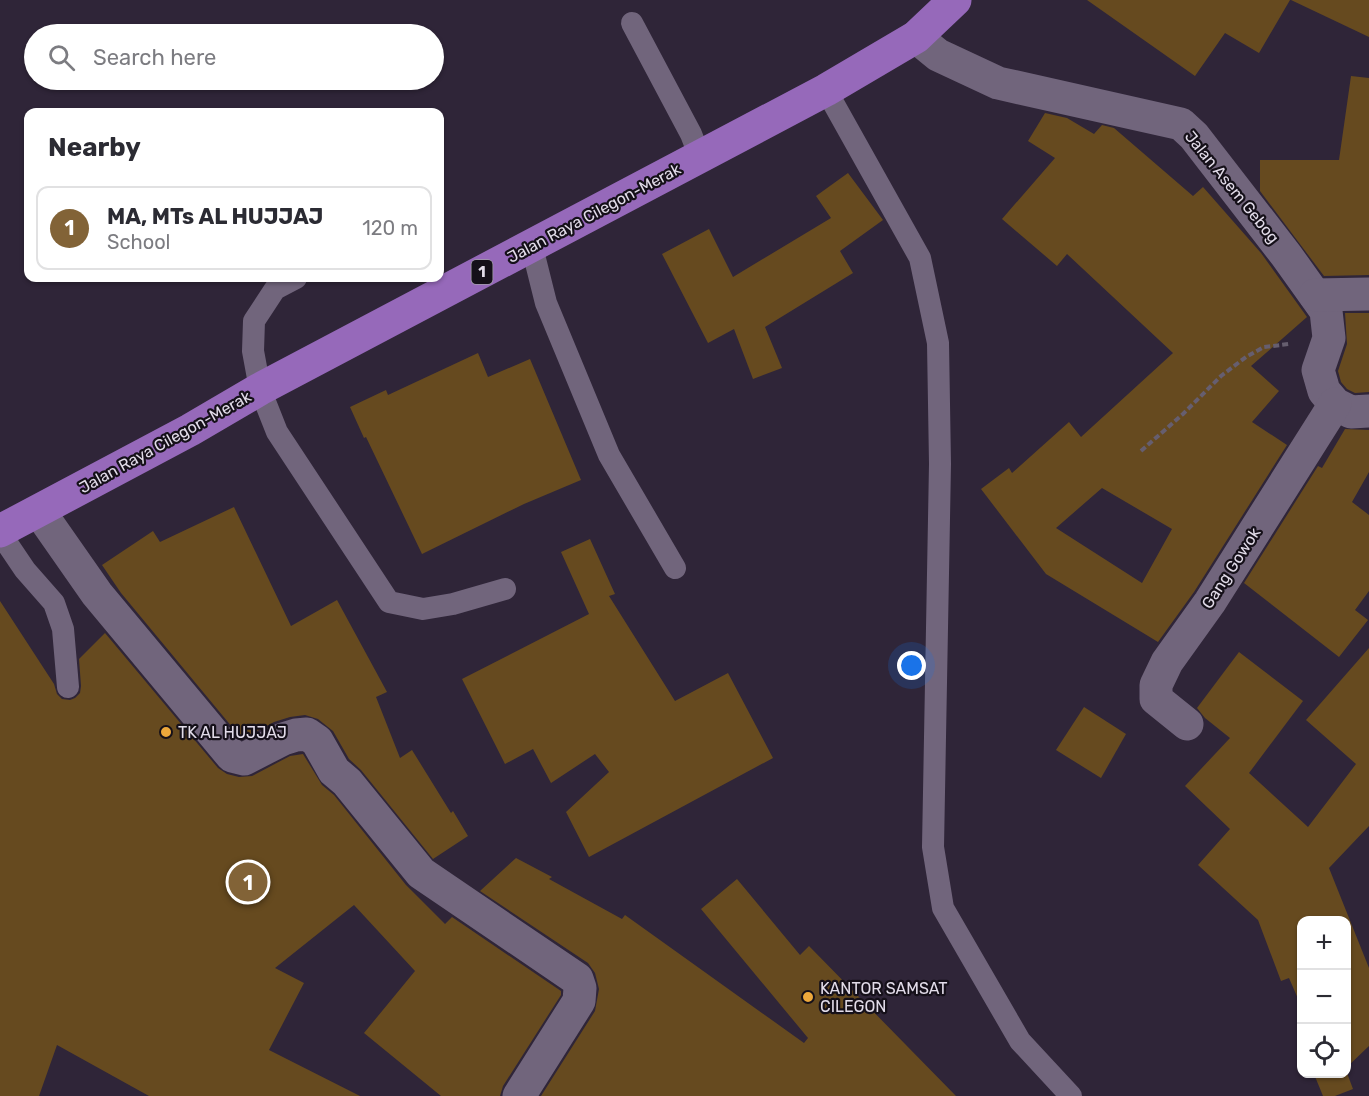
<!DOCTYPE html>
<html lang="en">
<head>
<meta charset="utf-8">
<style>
	body { margin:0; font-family:Rubik,sans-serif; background:#f7f7f7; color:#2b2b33 }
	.controls { position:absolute; right:18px; bottom:18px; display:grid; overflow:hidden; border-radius:12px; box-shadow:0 2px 4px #0004 }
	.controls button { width:54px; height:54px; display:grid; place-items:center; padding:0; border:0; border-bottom:2px solid #e1e1e2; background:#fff; color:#2b2b33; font:30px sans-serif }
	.you { position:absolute; left:912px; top:666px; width:21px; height:21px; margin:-15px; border:4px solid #fff; border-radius:50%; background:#1a73e8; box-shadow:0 0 0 9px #1a73e833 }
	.badge { display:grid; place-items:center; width:39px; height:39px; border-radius:50%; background:#826337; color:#fff; font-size:20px; font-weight:700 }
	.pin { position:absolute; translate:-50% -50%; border:3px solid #fff; box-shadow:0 2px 6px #0006 }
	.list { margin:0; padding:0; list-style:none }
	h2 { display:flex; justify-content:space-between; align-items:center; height:78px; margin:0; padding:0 24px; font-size:26px }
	h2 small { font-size:20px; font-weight:400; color:#7c7c81 }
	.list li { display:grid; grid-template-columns:39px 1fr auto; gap:18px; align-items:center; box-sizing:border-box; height:84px; margin:0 12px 12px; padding:0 12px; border:2px solid #e1e1e2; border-radius:12px }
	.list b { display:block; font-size:22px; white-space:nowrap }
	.list p { margin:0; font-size:20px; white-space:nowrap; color:#7c7c81 }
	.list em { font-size:20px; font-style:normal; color:#7c7c81 }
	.icon { flex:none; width:33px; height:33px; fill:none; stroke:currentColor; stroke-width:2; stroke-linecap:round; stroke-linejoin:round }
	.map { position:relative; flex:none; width:1369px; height:1096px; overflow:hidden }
	.search { position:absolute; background:#fff; box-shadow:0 2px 4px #0004; left:24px; top:24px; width:420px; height:66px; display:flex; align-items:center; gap:15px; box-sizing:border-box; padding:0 21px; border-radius:33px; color:#7c7c81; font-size:22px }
	.panel { position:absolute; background:#fff; box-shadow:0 2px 4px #0004; left:24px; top:108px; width:420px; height:174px; border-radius:12px }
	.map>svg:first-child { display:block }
</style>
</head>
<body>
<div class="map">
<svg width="1369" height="1096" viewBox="0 0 1369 1096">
	<rect width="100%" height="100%" fill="#2f2538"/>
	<!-- building -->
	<g fill="#664a1f" fill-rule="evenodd">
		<polygon points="1087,0 1290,0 1259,53 1225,33 1195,76"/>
		<polygon points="1291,0 1369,0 1369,37"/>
		<polygon points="1351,76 1369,78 1369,275 1324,276 1260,191 1260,160 1339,160"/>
		<path d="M1045,113L1067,118L1094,134L1102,125L1114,128L1193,196L1203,187L1261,253L1307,317L1251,366L1279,391L1252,422L1287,445L1194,592L1158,642L1046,574L981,489L1009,468L1012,473L1069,422L1081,437L1173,353L1067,254L1057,266L1002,219L1055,158L1028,141ZM1102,488L1172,529L1142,583L1056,528Z"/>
		<polygon points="848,173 883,220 840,251 853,273 765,327 782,368 753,379 734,329 708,343 662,254 709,229 733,277 831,218 816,196"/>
		<polygon points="1345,313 1369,313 1369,392 1355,393 1347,389 1341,382 1338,371 1347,344"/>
		<polygon points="478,353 488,377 530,359 581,480 524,504 422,554 366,437 364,438 350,407 386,390 388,395"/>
		<polygon points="1345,429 1369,430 1369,472 1352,502 1369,515 1369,591 1355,610 1368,620 1339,657 1244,583 1318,466 1322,468"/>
		<polygon points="234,507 291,626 337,600 387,692 376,697 400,758 412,750 451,813 453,811 468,836 433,859 361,770 349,759 333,731 318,719 305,715 290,717 274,722 242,739 121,593 102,565 153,531 160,542"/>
		<polygon points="590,539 615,594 609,596 675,701 728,673 773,758 589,857 566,812 609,772 595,754 551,783 533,749 505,764 462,679 589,614 561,552"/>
		<polygon points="0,601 54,684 57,694 62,699 70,700 75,698 80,693 81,686 79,659 105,633 218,768 227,774 239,777 252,776 290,756 303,754 322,785 334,795 406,885 445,924 452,917 561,991 561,995 503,1086 500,1096 441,1096 364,1033 415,971 354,905 275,968 304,983 269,1050 360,1096 149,1096 57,1045 39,1096 0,1096"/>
		<polygon points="1369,648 1369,826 1329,868 1369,968 1369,1046 1347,1067 1347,921 1302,921 1302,1008 1289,978 1281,981 1258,920 1198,865 1230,829 1185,786 1230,738 1205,718 1197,708 1239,652 1303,701 1249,773 1308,827 1356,764 1306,720"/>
		<polygon points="1084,707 1126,734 1101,778 1056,750"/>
		<polygon points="516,858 552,877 549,879 622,919 625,915 804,1043 808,1038 701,909 737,879 800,955 809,946 956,1096 541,1096 595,1011 599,989 595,973 588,963 480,891"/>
		<polygon points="1347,1073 1353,1089 1335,1096 1323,1096 1314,1074"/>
	</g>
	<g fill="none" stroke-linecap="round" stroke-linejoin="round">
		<!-- path -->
		<polyline stroke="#665e6f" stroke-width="4" stroke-dasharray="6 3" stroke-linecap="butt" points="1141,451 1183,414 1221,376 1246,357 1264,347 1289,344"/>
		<!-- service -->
		<g stroke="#71657c" stroke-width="22">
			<polyline points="632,23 691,134 700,157"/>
			<polyline points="826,90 920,258 938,343 940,464 933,847 943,908 1020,1041 1071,1096"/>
			<polyline points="532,247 546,303 609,455 675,568"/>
			<polyline points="296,278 275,289 254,321 253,351 260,389 277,432 389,602 423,609 453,604 505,589"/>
			<polyline points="0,533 25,570 54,603 63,629 68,687"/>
		</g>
		<!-- minor -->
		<g stroke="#71657c" stroke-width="33">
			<polyline points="916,37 938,55 998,83 1181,124 1194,136 1286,255 1326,311 1329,338 1318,370 1324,391 1335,404 1351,412 1369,411"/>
			<polyline points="1315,295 1369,294"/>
			<polyline points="39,511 97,594 232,756 244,759 283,739 296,735 307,734 317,741 334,771 347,782 421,873 577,979 580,988 579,1001 519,1096"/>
			<polyline points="1187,724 1156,699 1156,685 1167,662 1210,602 1335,404"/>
		</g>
		<!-- trunk -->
		<polyline stroke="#9669ba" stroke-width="33" points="0,531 190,430 260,389 826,90 916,37 955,0"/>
	</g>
	<!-- markers -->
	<g fill="#eda83b" stroke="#151019" stroke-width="2">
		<circle cx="166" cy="732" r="6"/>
		<circle cx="808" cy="997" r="6"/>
	</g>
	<g text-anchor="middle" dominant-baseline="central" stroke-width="4.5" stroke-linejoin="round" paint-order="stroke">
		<!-- shield labels -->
		<rect fill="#151019" stroke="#a49fab" stroke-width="1.5" x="471.5" y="260" width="21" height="24" rx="4.5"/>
		<g font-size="15" font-weight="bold" fill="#e2dce9">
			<text x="482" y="272">1</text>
		</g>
		<!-- street labels -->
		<g font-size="16" fill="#e2dce9" stroke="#151019">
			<text transform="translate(1232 187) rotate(51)">Jalan Asem Gebog</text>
			<text transform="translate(594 213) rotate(-28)">Jalan Raya Cilegon-Merak</text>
			<text transform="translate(165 442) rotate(-29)">Jalan Raya Cilegon-Merak</text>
			<text transform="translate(1231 568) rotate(-57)">Gang Gowok</text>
		</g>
		<!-- poi labels -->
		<g font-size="16" fill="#e2dce9" stroke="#151019" text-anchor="start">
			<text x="178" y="732">TK AL HUJJAJ</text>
			<text x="820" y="988">KANTOR SAMSAT<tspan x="820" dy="18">CILEGON</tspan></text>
		</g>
	</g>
</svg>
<div class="controls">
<button>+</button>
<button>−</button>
<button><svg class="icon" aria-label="locate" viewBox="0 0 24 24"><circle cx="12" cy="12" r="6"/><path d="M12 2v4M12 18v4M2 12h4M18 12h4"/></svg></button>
</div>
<div class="you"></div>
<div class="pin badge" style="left:248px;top:882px">1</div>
<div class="search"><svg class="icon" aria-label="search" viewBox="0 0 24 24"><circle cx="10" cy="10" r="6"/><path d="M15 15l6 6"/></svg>Search here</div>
<section class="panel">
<h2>Nearby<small></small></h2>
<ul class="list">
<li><span class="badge">1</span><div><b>MA, MTs AL HUJJAJ</b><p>School</p></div><em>120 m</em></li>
</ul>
</section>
</div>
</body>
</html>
